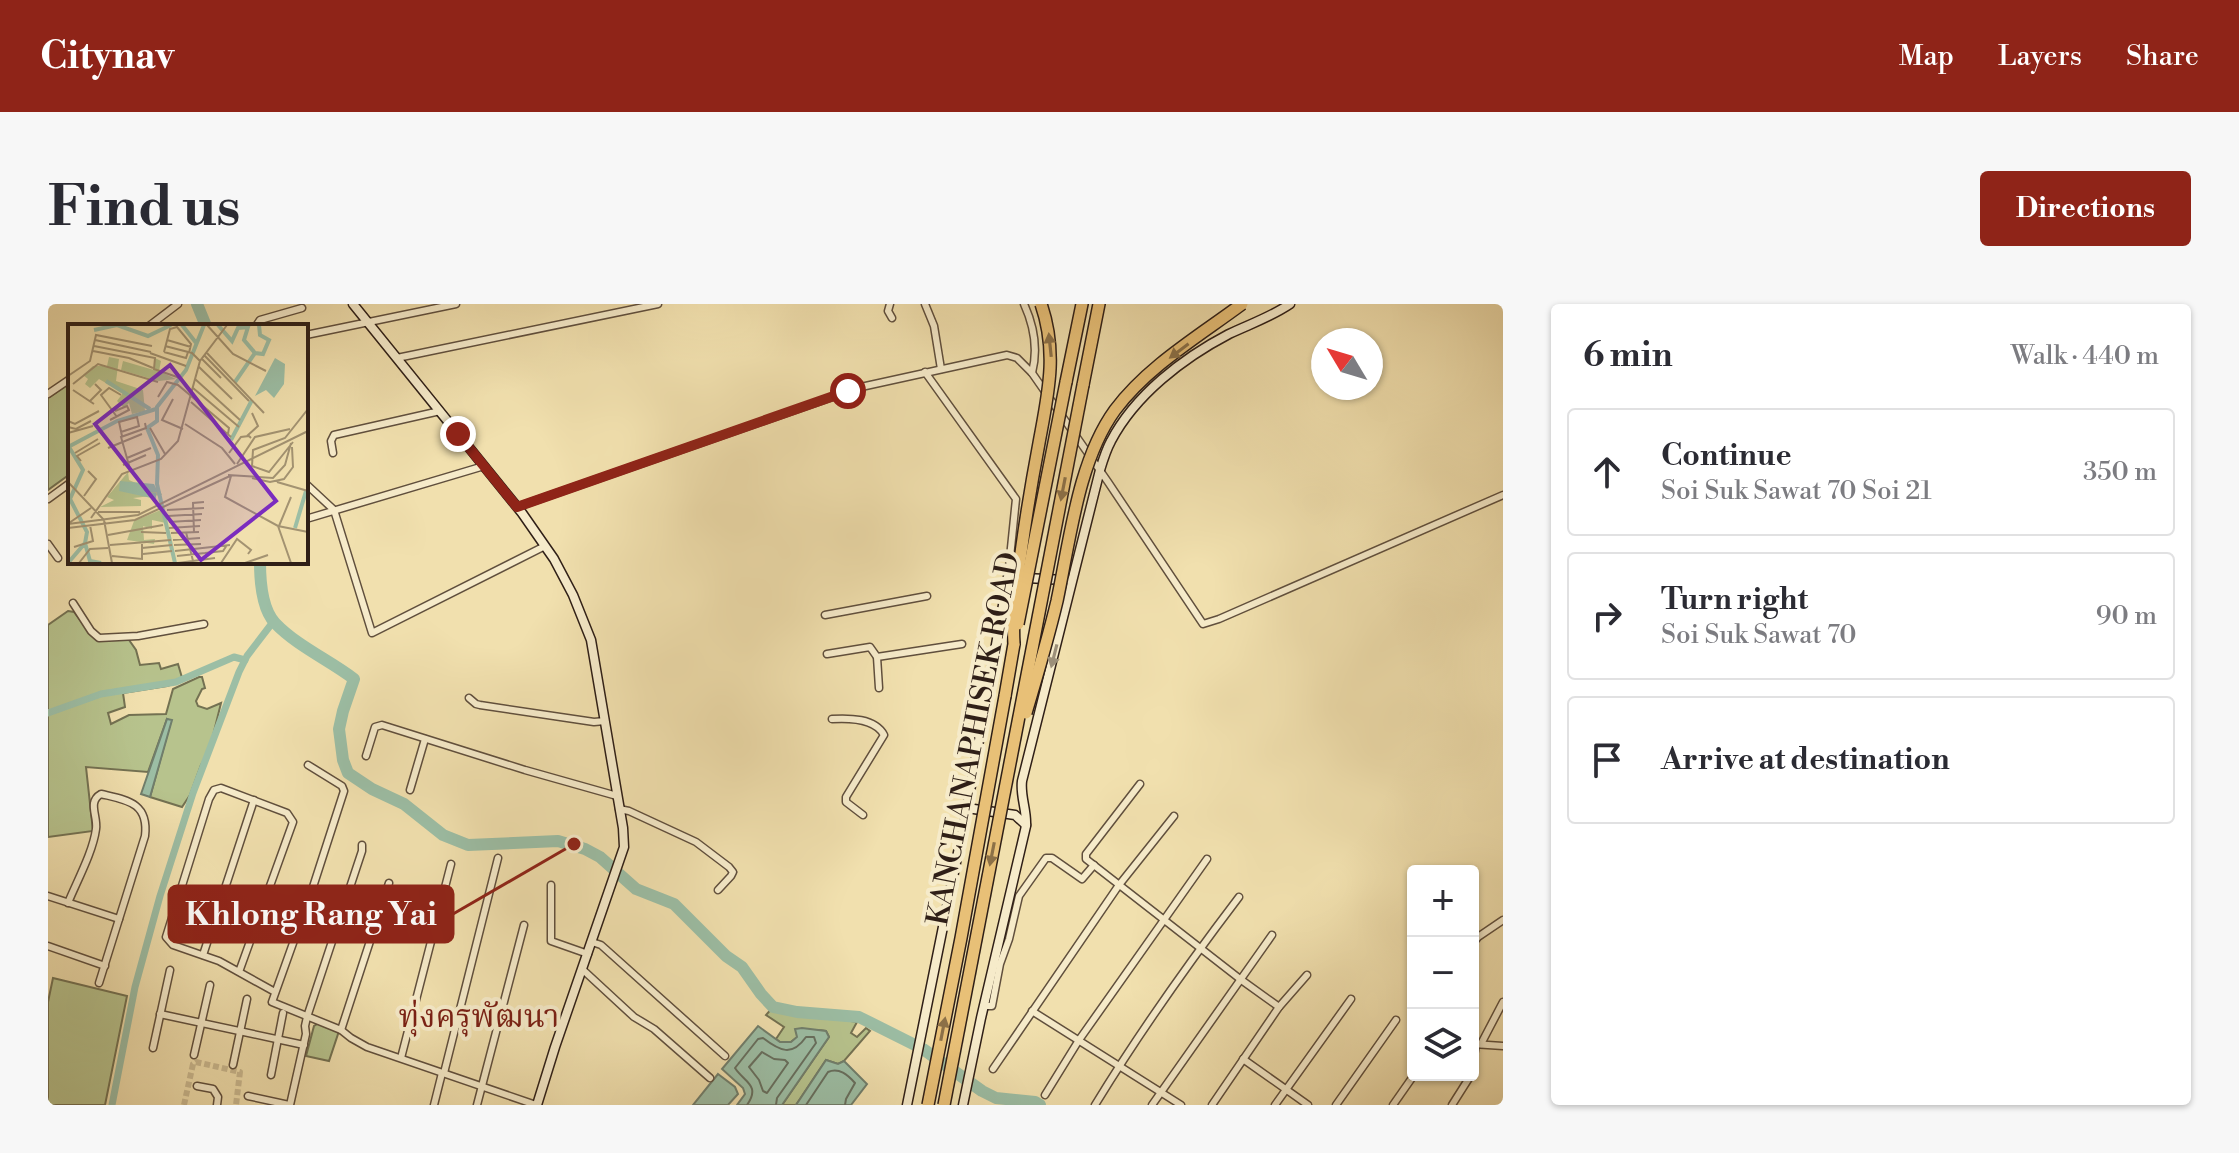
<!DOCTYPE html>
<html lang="en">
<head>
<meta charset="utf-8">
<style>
	body { margin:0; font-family:"Libre Bodoni","Noto Serif Thai",serif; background:#f7f7f7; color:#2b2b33 }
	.controls { position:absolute; right:24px; bottom:24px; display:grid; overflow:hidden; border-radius:8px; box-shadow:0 2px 6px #0004 }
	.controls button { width:72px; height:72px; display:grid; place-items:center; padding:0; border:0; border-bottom:2px solid #e1e1e2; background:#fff; color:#2b2b33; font:40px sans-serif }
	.compass { position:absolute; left:1263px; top:24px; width:72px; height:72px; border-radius:50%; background:#fff; box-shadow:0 2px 6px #0004; rotate:308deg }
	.stop { position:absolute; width:24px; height:24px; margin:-18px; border:6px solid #8f2418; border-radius:50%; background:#fff }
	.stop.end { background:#8f2418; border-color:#fff; box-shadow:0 2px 8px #0008 }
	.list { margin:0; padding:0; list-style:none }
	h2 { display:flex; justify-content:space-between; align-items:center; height:104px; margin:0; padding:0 32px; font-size:34px }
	h2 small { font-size:26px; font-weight:400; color:#7c7c81 }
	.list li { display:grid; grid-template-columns:52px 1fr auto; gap:24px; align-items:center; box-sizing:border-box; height:128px; margin:0 16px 16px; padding:0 16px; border:2px solid #e1e1e2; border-radius:8px }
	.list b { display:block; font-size:30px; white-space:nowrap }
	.list p { margin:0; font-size:26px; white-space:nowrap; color:#7c7c81 }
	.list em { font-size:26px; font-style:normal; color:#7c7c81 }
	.icon { flex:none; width:44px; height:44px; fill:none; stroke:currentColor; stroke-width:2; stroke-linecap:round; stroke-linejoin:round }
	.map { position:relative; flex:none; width:1455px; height:801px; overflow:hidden; border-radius:8px }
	header { display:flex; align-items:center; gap:48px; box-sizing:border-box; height:112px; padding:0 40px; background:#8f2418; color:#fff }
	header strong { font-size:38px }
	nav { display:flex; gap:44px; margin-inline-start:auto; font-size:28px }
	.intro { display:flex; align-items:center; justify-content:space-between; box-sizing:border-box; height:192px; padding:0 48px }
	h1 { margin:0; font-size:56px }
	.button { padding:20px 36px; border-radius:8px; background:#8f2418; color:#fff; font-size:28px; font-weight:700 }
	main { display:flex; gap:48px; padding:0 48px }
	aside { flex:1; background:#fff; border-radius:8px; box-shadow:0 2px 6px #0004 }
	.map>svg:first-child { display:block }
</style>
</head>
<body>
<header>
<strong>Citynav</strong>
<nav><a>Map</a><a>Layers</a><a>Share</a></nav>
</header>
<div class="intro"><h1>Find us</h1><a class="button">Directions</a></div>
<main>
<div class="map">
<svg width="1455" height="801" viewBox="0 0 1455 801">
	<rect width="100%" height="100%" fill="#f1e0ae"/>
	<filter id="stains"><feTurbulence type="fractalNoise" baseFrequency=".0025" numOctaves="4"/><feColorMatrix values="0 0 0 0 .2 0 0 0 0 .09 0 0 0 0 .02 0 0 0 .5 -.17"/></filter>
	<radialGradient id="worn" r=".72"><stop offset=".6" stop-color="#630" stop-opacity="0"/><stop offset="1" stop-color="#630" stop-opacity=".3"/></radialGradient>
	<!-- green -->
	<g fill="#b7c38d" stroke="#737152" stroke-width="2">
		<polygon points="22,79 22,170 0,186 0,94"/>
		<path d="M20,307L26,308C44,332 50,337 81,336L88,346L92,361L111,359L113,365L130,360L135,377L119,382L75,389L77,403L60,409L63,420L81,411L118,410L125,385L151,373H154L157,384L154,385L148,397L150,402L159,405L173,399L161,448L153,461L142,491L134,503L102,493L123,417L119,415L100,468L38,463L45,527L0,533V321Z"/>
		<polygon points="5,674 79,692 57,801 0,801 0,698"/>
		<path d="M724,704L809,718L803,729L809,733L818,724L822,727L796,757L790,760L778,756L748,801H734L781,733L778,727C766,724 752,730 743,738H732L728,735L736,723L718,711Z"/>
		<polygon points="271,719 291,727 281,757 258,752 266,722"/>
	</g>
	<!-- water -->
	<g fill="#9cbea5" stroke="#707e6c" stroke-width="2">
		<polygon points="119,415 124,416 102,493 93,490"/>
		<polygon points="710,722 732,738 743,738 749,733 747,725 754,724 778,727 781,733 734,801 689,801 697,790 695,784 674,765"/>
		<polygon points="778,756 790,760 796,757 819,780 803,801 748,801"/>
		<polygon points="670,770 687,783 690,790 680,801 645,801"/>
	</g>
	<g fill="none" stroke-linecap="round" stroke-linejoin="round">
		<!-- shore -->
		<g stroke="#666e5e" stroke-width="2">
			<polygon points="714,748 726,755 737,756 740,759 719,789 715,787 711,776 701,763"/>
			<path d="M699,801C713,781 696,778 687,764L710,735L715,734C732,747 744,753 758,733H766L768,739L729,794L728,801"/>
			<path d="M758,801L780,768C791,763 800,771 807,779L798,795L797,801"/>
		</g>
		<!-- canal -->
		<g stroke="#9cbea5" stroke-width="7">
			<polyline points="0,409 53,390 128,378 186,353 197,356"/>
			<polyline points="64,801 87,683 112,592 145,489 191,368 199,352 225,318"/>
		</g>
		<!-- river -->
		<g stroke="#9cbea5" stroke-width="12">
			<polyline points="149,0 158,22"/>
			<path d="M212,258C212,277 214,305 227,319C249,342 281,356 306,375L295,407L291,425L295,456L300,469L324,485L356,500L395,531L420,541L510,537L537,545L552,553L588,585L626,600L678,652L694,663L713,690L725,703L749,708L811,713L875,745L934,787L948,794L987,798L992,801"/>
		</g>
		<!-- street-tunnel -->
		<polyline stroke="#cab990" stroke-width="6" stroke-dasharray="6 3" stroke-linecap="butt" points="136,801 145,760 148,758 192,768 188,801"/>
		<defs>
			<g id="street">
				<polyline points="842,0 840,7 844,14"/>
				<polyline points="877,0 886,22 893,65"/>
				<path d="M976,0C986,22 990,46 984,69"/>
				<polyline points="101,22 130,0"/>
				<polyline points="208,22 212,16 254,4"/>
				<polyline points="258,31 408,0"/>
				<polyline points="349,54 610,0"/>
				<polyline points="877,68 968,195 960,273"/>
				<polyline points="0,90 22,75"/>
				<polyline points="285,149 283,137 286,131 392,107"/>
				<polyline points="258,180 286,206 324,329 497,242"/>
				<polyline points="0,195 22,179"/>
				<polyline points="469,203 813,83 959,51 969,54 984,69 1060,178 1155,320 1171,315 1455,191"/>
				<polyline points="258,215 436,162"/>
				<polyline points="0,240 10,254"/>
				<polyline points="25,299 43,327 51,334 90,332 156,320"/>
				<polyline points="777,311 879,292"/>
				<polyline points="779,350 822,343 829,353 831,384"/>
				<polyline points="829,353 914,340"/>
				<polyline points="421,394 428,400 432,401 546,418 557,417"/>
				<path d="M784,415C801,414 827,414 836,431L798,493V498L815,511"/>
				<polyline points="318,452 327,423 334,421 477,466 569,492"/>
				<polyline points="260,461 294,482 296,487 264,586 224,698 293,726 303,734 319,743 488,801"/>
				<polyline points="1092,480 1038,550 1038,555 1192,675 1231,703"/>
				<polyline points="362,486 377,435"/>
				<polyline points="571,505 581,507 648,538 681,563 685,568 683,572 670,586"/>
				<polyline points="503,581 503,637 540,650"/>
				<polyline points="0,592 71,615"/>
				<path d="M20,599C29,577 45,548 48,525C50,512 39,498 53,490C78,496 101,498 97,532L51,679"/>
				<polyline points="544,638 553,641 677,752"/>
				<polyline points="1425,639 1430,633 1455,616"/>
				<polyline points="0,642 57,662"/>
				<polyline points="155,651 206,496"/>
				<polyline points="534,665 586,713 606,725 662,774"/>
				<polyline points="191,668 245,518 239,509 173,484 166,486 161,495 118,633 125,641 171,657 227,688"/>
				<polyline points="936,702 944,702 952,660 961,635 971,592 998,554 1004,554 1034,575 1046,561"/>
				<polyline points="984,707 1133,801"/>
				<polyline points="112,710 256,741"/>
				<polyline points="293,726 341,579"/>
				<polyline points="1425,740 1455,742"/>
				<polyline points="1433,740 1455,698"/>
				<polyline points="105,744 122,666"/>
				<polyline points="146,751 162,681"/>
				<polyline points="353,754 403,560"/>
				<polyline points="1195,755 1260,801"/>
				<polyline points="1425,758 1428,740"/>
				<polyline points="185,761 199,695"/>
				<polyline points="945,765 1071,581 1126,512"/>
				<polyline points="396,769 450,554"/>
				<polyline points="223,771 235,709"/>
				<polyline points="149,782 165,785 170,793 169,801"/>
				<polyline points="997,791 1031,736 1159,555"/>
				<polyline points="200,792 241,801"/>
				<polyline points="242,801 258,730 257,722 259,713 314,547 314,541"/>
				<polyline points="386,801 394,769"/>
				<polyline points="429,801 476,621"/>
				<path d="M1047,801C1091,729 1140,660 1191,593"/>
				<polyline points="1104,801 1224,631"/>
				<polyline points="1164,801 1231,703 1259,671"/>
				<polyline points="1227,801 1303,695"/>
				<polyline points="1288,801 1348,716"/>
				<polyline points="1345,801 1366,771"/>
				<polyline points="1404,801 1423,771"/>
			</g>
			<g id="secondary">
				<polyline points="305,0 474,209 506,255 525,291 543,336 575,524 576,543 507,743 489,801"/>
				<polyline points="919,504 967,511 978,521"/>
				<polyline points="859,801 919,504 960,273 1017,276"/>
				<path d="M915,801L933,714L978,522C979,506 972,492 974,477L1052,166C1055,156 1058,146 1063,137C1087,91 1135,54 1181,30C1202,20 1223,13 1242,0"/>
			</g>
			<g id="highway">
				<polyline points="1018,78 1034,0"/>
				<polyline points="1035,81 1051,0"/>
				<polyline points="957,392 966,340"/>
			</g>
		</defs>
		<!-- street casing -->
		<use href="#street" stroke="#604f3d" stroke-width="9"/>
		<!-- secondary casing -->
		<use href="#secondary" stroke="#2f1f17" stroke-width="11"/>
		<!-- highway casing -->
		<use href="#highway" stroke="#2f1f17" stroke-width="14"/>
		<!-- street -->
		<use href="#street" stroke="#f6ebca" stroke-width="6"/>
		<!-- secondary -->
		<use href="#secondary" stroke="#f6ebca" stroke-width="8"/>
		<!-- highway -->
		<use href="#highway" stroke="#e8c077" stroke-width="11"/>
		<defs>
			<g id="highway-bridge">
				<polyline points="970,320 1018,78"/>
				<path d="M966,340C964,309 968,279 973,249C978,212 984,176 991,139C1000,90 1010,49 993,0"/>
				<path d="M978,409C989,372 1000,335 1009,297C1022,236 1030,157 1067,106C1100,62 1151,32 1194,0"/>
				<polyline points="880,801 913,634 957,392"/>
				<polyline points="896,801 1035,81"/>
			</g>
		</defs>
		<!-- highway-bridge casing -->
		<use href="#highway-bridge" stroke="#2f1f17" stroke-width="14" stroke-linecap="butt"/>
		<!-- highway-bridge -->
		<use href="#highway-bridge" stroke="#e8c077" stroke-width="11"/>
	</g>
	<!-- one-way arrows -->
	<defs><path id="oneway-solid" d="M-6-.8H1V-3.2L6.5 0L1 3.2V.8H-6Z" transform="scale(2)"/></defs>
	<g fill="#8c7047">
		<use href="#oneway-solid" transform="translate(1002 41) rotate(-96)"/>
		<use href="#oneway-solid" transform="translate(1131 47) rotate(143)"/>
		<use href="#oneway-solid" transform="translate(1015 185) rotate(101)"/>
		<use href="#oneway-solid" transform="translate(944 550) rotate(101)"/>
		<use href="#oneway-solid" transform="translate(895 725) rotate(-79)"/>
	</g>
	<use fill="#9c8f79" href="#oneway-solid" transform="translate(1006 352) rotate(104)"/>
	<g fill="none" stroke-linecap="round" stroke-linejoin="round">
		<!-- route -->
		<polyline stroke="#8f2418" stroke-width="10" points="410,130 469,203 800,87"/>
	</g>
	<g text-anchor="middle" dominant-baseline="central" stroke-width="8" stroke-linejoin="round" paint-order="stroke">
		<!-- street labels -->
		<g font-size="30" fill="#2f1f17" stroke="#f6ebca">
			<text transform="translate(926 435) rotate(-79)">KANCHANAPHISEK ROAD</text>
		</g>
		<!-- neighbourhood labels -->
		<g font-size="32" fill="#7a1f14" stroke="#f6ebca">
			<text x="431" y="713">ทุ่งครุพัฒนา</text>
		</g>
	</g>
	<!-- overview -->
	<g transform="translate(20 20)">
		<rect width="240" height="240" fill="#f1e0ae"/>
		<path d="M41,33L51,35L48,57L75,66L77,87L64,90L61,79L56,84L49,77L55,69L31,55L22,64L17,60L20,55L15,51L25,42H39ZM87,34L93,37L91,47L108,55L91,57L53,46L55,37L86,46ZM60,148L61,156L79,164L51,167L89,165V160L94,171L65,174L73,176V182L32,183L46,176L39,173ZM95,185L98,199L84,196V205L75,202L76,216L87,215L86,220L59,216L66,197Z" fill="#b7c38d"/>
		<path d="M207,34L217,40L216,60L206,74L198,66L187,72ZM52,157L86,160L90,168L76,169H88V175L51,167Z" fill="#9cbea5"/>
		<path fill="none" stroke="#9cbea5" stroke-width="4" d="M114,1L129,20M150,1L164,17L170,4L180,3L176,16L187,29L195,30L201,16L192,11L191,1M26,6L49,1L80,12L103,1M38,57L82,85M167,58L187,29M163,116L184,76M0,123L49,97L88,85M227,204L238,167M17,219L22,237L33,239M0,239L17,219L19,208L2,175L15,146L1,123M107,239L89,160L90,131L79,104L89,97V83L118,46L136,1"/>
		<path fill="none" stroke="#a39372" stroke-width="2" d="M139,1L165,30L198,47M27,16L83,28M99,16L123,23M26,22L87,34L86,45L112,54M97,22L124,29L132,37M25,27L61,34M96,28L102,5L109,3L123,20L121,29M96,28L118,34L120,28M138,28L196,89M82,29L118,42M136,31L181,77M61,34L85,44M134,35L153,54M130,42L164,75M0,52L22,37L28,11L84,22M127,55L172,96M5,60L30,40L90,58M125,64L171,103M5,66L26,80M90,73L99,58L110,61L161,104L160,110M105,75L94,96L115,105M22,77L33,66L27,60M123,78L163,113M49,93L33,71L41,64L53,71M42,96L61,86L59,82L47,87M0,97L7,100L31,87M117,100L154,124L167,140M0,103L8,105L23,97M82,104L97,130M53,108L71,102L69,93L51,98L54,112M0,109L25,102M183,114L180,111L190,102L184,89M225,118L201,148L184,142L185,126L217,114L240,85M40,124L74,110M7,129L30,115M161,129L173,113L181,112M59,134L83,124M13,137L9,132L32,119M169,140L187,113L222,105M55,141L78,131M62,145L53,113L78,104L77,99M160,151L205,154L217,141L223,119M163,152L157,173L210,202L240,208M184,154L202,158L216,155L225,143L224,123M0,158L36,196L44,239M209,158L240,167M16,172L28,155L20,147M99,186L136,184M30,188H72M100,192L134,190M23,194L54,150L93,135L110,117L132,37L159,1M101,198L133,196M1,199L23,184M0,200L70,191L240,107M210,202L223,239M211,202L223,173M0,204L67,196L162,152M101,204L132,202M73,208L98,209M118,208L125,237M126,208L125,179L136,178M103,209L131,208M40,211L95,201M105,216L132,214M42,221L103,216M106,221L133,220M6,223L25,217L22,201M74,224L104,221M107,227L162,221M137,229L155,227L159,221M75,230L104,227M44,232L74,235V220M109,232L137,229M11,239L22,225L40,224M110,239L147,234M153,239L169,215L183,226L180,230M177,239L200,231"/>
		<path fill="#7b2cbf" fill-opacity="0.15" stroke="#7b2cbf" stroke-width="4" d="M102,41L208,177L133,236L27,100Z"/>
		<rect width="240" height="240" fill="none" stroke="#2f1f17" stroke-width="4"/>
	</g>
	<!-- callouts -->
	<path fill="none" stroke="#8f2418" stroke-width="3" d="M526 540L405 610"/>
	<circle fill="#8f2418" stroke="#f6ebca" stroke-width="3" cx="526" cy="540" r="8"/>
	<rect fill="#8f2418" stroke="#8f2418" stroke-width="3" x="121" y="582" width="284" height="56" rx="8"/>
	<g font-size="32" text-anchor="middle" font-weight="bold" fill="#fff">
		<text x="263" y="621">Khlong Rang Yai</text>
	</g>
	<rect width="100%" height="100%" filter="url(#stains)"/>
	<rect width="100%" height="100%" fill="url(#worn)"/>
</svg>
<div class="controls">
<button>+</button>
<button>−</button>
<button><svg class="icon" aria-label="layers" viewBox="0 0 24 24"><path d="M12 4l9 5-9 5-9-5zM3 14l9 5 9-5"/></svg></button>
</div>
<svg class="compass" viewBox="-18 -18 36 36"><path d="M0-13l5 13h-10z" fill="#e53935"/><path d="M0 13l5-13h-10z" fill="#7c7c81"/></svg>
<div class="stop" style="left:800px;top:87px"></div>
<div class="stop end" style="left:410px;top:130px"></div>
</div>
<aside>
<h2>6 min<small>Walk · 440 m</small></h2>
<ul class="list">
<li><svg class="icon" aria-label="ahead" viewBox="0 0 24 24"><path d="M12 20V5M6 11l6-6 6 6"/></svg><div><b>Continue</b><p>Soi Suk Sawat 70 Soi 21</p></div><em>350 m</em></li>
<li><svg class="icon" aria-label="right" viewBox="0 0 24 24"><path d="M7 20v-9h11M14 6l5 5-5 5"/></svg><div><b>Turn right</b><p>Soi Suk Sawat 70</p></div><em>90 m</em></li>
<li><svg class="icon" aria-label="arrive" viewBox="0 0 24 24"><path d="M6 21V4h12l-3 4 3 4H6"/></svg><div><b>Arrive at destination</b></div></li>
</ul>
</aside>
</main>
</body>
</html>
